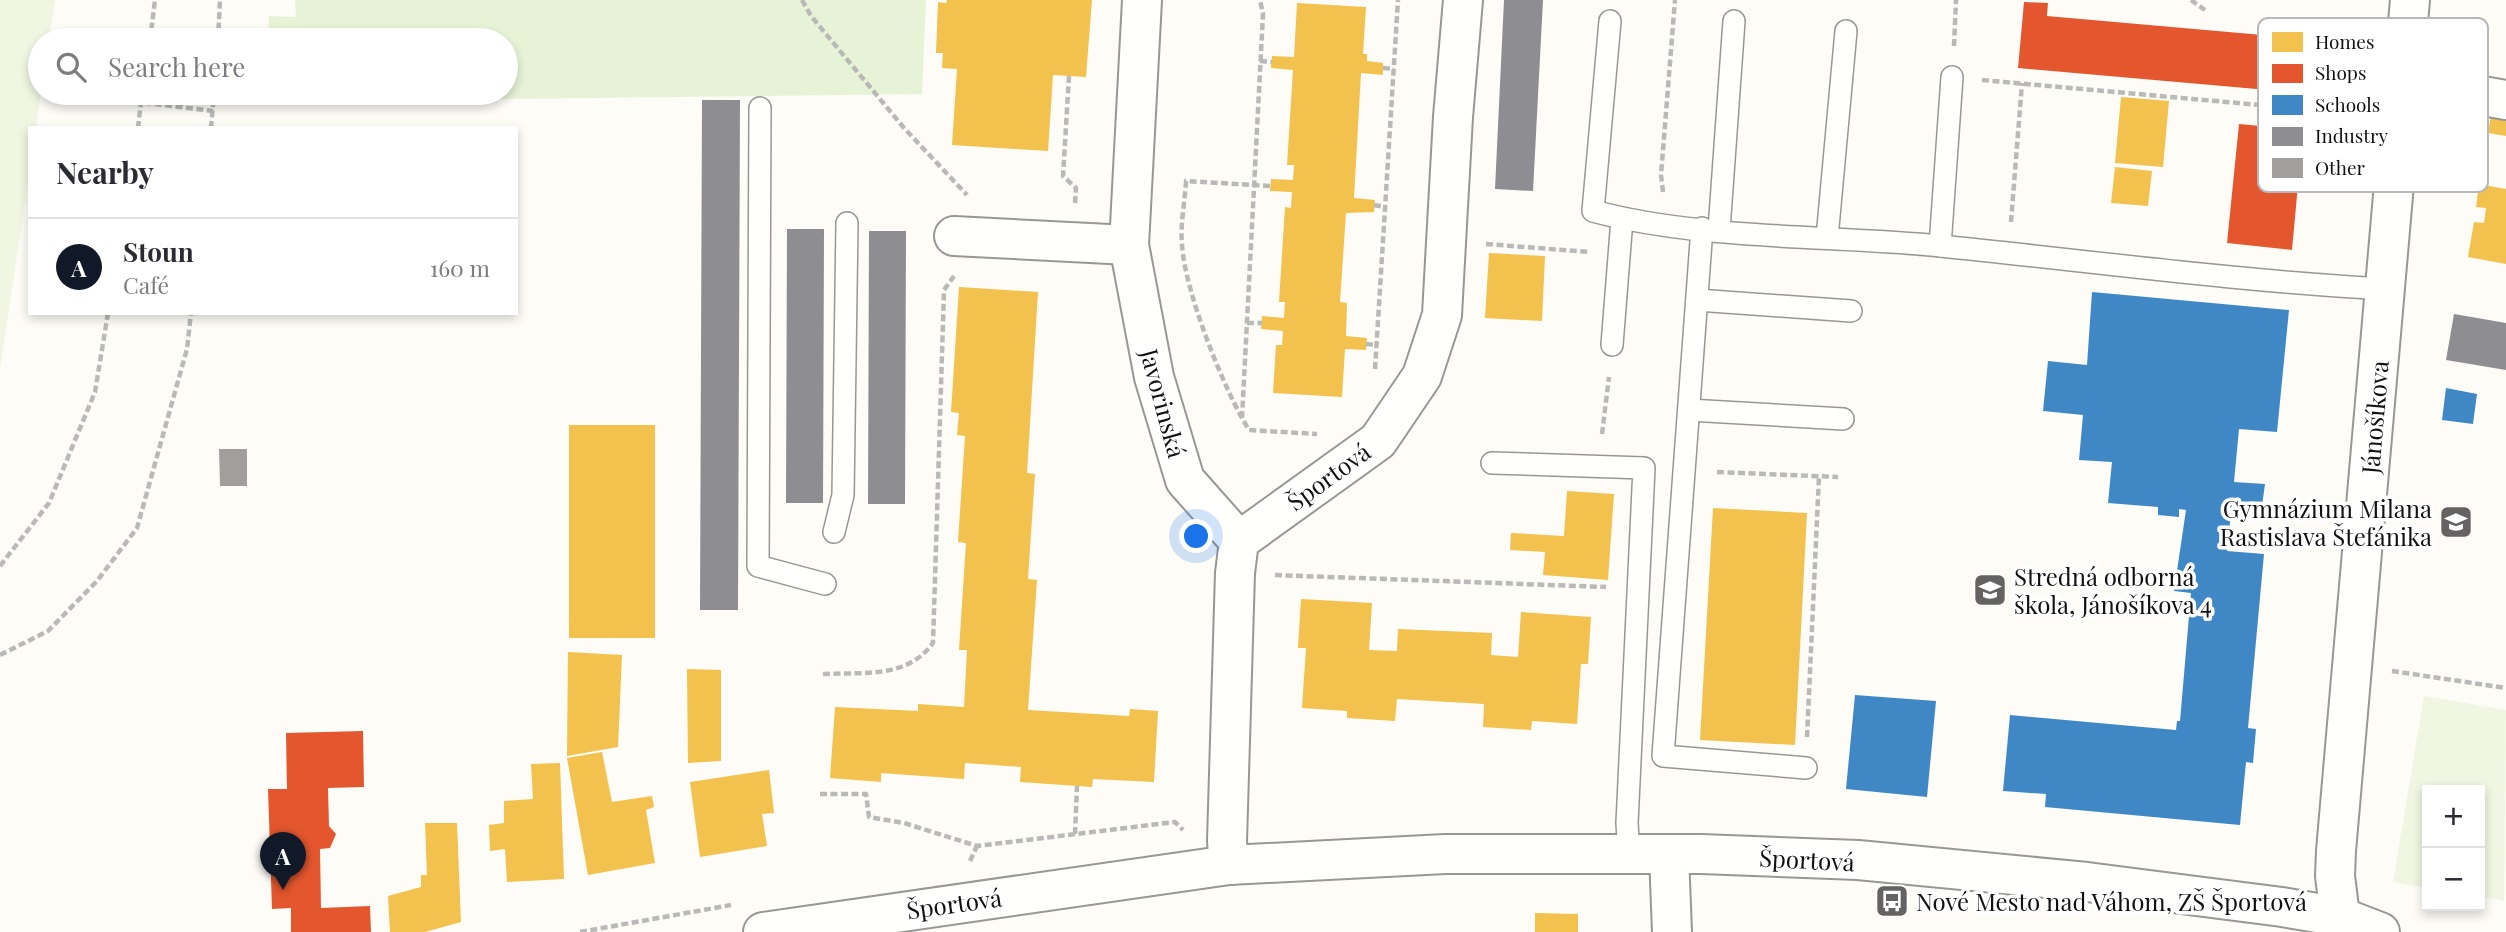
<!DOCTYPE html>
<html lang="en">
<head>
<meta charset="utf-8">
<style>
	body { margin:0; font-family:"Playfair Display",serif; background:#f2f2f3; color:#2b2b33 }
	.controls { position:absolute; right:21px; bottom:21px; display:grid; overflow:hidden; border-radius:0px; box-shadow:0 4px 10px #0003 }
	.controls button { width:63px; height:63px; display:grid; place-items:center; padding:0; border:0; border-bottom:2px solid #e1e1e2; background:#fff; color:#2b2b33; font:35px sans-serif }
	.you { position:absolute; left:1197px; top:537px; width:24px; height:24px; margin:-18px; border:5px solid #fff; border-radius:50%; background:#1a73e8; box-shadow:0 0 0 10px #1a73e833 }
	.badge { display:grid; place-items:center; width:46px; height:46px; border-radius:50%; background:#111827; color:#fff; font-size:23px; font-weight:700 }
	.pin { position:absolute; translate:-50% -58px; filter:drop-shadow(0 2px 4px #0008) }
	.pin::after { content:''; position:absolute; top:37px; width:24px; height:21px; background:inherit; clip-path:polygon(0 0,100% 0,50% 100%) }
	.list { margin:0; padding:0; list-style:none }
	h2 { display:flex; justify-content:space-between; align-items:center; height:91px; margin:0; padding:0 28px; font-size:30px }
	h2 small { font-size:23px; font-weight:400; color:#7c7c81 }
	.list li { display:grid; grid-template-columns:46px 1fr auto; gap:21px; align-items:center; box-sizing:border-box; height:98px; padding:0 28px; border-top:2px solid #e1e1e2 }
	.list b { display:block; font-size:26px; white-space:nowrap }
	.list p { margin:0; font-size:23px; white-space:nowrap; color:#7c7c81 }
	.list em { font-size:23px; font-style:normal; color:#7c7c81 }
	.icon { flex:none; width:38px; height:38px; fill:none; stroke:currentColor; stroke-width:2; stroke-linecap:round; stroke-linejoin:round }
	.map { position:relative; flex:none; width:2506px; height:932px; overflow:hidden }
	.search { position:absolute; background:#fff; box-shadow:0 4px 10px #0003; left:28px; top:28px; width:490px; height:77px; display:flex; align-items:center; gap:18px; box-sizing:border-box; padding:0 24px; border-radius:38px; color:#7c7c81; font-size:26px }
	.panel { position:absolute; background:#fff; box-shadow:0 4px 10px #0003; left:28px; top:126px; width:490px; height:189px; border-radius:0px }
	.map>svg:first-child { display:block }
</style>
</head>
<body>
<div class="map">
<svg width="2506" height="932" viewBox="0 0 2506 932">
	<rect width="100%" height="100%" fill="#fdfcf7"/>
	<!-- green -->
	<polygon fill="#e7f3d7" points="295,0 926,0 922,94 266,102 266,93 506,93 506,40 268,40 269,16 296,17"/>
	<!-- pitch -->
	<g fill="#f0f6e1">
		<polygon points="0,0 55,0 49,40 40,40 41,93 36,128 30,128 30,170 0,368"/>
		<polygon points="2424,696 2506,710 2504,901 2480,896 2480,790 2427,790 2427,888 2393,882"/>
	</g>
	<!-- homes -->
	<g fill="#f2c14e">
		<polygon points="947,0 1092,0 1086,77 1053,75 1048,151 952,145 957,69 942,68 943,53 936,53 938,2 946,3"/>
		<polygon points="1297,3 1366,7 1363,54 1367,54 1367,61 1383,63 1383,75 1361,73 1354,198 1375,200 1374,212 1346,213 1340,302 1347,303 1346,336 1367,338 1366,350 1345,349 1342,397 1273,393 1276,345 1282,345 1283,331 1261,329 1262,316 1284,318 1285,302 1279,302 1285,207 1291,208 1292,192 1270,191 1271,179 1293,180 1294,165 1287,165 1293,70 1271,68 1272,56 1294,57"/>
		<polygon points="2121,97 2169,101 2163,167 2115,163"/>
		<polygon points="2492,110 2506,112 2506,136 2488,133"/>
		<polygon points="2115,167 2152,171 2148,206 2111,203"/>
		<polygon points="2479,184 2506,189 2506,264 2468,257 2474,222 2484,223 2486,208 2476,207"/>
		<polygon points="1489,253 1545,256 1542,321 1485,318"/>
		<polygon points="959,287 1038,292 1027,473 1035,474 1028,579 1037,580 1028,710 1129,716 1130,709 1158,711 1154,782 1093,779 1092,787 1020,782 1021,767 965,763 964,779 881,773 881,782 830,778 835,707 918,711 918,704 964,707 967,650 959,650 966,543 958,542 965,436 957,435 959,413 951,412"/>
		<rect x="569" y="425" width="86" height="213"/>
		<polygon points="1567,491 1614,494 1608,580 1543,575 1545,552 1510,550 1511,533 1564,536"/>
		<polygon points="1713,508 1807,513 1795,745 1700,740"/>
		<polygon points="1301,599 1372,603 1369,650 1397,651 1398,629 1492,633 1491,655 1518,657 1521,612 1591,617 1588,664 1581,664 1577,724 1532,721 1531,730 1483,727 1484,704 1397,699 1395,721 1347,718 1347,711 1302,708 1306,648 1298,648"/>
		<polygon points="568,652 622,655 618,747 567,756"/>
		<polygon points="687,669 721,670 721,761 688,763"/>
		<polygon points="602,752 612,802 652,796 654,807 646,810 655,863 588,875 567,758"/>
		<polygon points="560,763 564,879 507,882 505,849 490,851 489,825 504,823 504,801 533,799 531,764"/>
		<polygon points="769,770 774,813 762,814 767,846 700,857 690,782"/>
		<polygon points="425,823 457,823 461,922 425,932 390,932 388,896 421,887 421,875 427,875"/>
		<polygon points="1535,913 1578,914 1578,932 1535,932"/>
	</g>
	<!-- shops -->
	<g fill="#e4572e">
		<polygon points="2024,2 2048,3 2047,16 2319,40 2314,94 2018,68"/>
		<polygon points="2239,124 2303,130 2292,250 2227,243"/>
		<polygon points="363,731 364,787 328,788 329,826 336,834 330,848 320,849 321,908 370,906 371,932 291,932 291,908 272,909 268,789 287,789 286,733"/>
	</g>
	<!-- schools -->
	<g fill="#3f88c5">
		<polygon points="2092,292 2289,310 2277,432 2239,429 2234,482 2265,484 2262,506 2232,503 2227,551 2264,554 2248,728 2256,729 2253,763 2246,762 2240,825 2045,807 2046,794 2003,791 2010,715 2176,730 2177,721 2180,721 2191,593 2174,591 2186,510 2179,509 2179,517 2158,515 2158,507 2108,503 2112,462 2079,460 2083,415 2043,411 2048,361 2087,365"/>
		<polygon points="2446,388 2477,394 2473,424 2442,420"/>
		<polygon points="1855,695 1936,701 1927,797 1846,789"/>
	</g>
	<!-- industry -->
	<g fill="#8d8d92">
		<polygon points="1504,0 1543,0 1533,191 1495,189"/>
		<polygon points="702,100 740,100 738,610 700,610"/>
		<polygon points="787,229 824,229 823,503 786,503"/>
		<polygon points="869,231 906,231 905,504 868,504"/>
		<polygon points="2454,314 2506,323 2506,370 2446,360"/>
	</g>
	<!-- building -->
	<polygon fill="#a19f9c" points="219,449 247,449 247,486 220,486"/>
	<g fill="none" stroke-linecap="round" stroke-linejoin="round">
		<defs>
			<g id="lane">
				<path d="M1610,21L1593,211C1700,240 1830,235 1941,246C2089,261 2237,281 2385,289"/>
				<polyline points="760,108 758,566 825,584"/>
				<polyline points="1702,228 1663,756 1806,768"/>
				<polyline points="1719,230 1734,21"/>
				<polyline points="1827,238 1846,31"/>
				<polyline points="1940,246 1952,77"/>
				<polyline points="1697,300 1851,311"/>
				<polyline points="1612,345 1622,219"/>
				<polyline points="1689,410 1843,419"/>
				<polyline points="1492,463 1644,468 1627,823 1629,855"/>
				<polyline points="834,532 843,495 847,223"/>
			</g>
			<g id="street">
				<polyline points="1142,0 1129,245 1154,377 1185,480 1239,541"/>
				<polyline points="2403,82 2506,100"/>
				<polyline points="954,236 1129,245"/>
				<polyline points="1669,855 1672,932"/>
				<polyline points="1229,865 1227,841 1235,573 1239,541 1378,441 1422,376 1442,315 1453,117 1463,0"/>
				<polyline points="763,932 1229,865 1445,854 1701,854 1858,860 2087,882 2282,907 2341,917 2380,932"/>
				<polyline points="2342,932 2335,876 2336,851 2410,0"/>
			</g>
		</defs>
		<!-- lane casing -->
		<use href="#lane" stroke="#979795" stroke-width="24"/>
		<!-- street casing -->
		<use href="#street" stroke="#979795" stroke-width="42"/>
		<!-- path -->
		<g stroke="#b9b9b8" stroke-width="4.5" stroke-dasharray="7 3.5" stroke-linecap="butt">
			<polyline points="802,0 811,16 904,128 967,195"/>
			<polyline points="2191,0 2205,10"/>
			<polyline points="150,40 155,0"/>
			<polyline points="218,40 220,0"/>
			<polyline points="1954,46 1956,0"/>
			<polyline points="1260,61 1272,62"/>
			<polyline points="1383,68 1394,69"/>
			<polyline points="1069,76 1063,176 1076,188 1075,203"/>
			<polyline points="1982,80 2360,114"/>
			<polyline points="113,99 213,111"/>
			<polyline points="2273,127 2275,106"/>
			<polyline points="138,128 142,93"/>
			<polyline points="211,128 214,93"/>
			<path d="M1270,186L1186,181C1185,202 1180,224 1182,245C1185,292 1224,390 1249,430L1317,434"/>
			<polyline points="1663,192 1661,175 1675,0"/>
			<polyline points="1374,205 1385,207"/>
			<polyline points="2011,222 2022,83"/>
			<polyline points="1486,244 1589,252"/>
			<polyline points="1247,323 1262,323"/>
			<polyline points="1366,344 1377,345"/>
			<polyline points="1375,369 1398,0"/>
			<polyline points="1242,418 1263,14 1260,0"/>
			<polyline points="1602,434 1609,377"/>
			<polyline points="1717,472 1838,477"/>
			<polyline points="0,566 49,503 95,392 108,313"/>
			<polyline points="1275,575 1606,587"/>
			<polyline points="0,655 48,631 97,581 137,528 187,349 191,313"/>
			<polyline points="2392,671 2506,688"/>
			<path d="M823,674C863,672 907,679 933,643L944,290L954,276"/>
			<polyline points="1807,737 1819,476"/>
			<polyline points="820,794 866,794 869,817 904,823 977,846 1175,822 1183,830"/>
			<polyline points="1075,834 1077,786"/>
			<polyline points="970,861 977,846"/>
			<polyline points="580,932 731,905"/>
		</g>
		<!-- lane -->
		<use href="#lane" stroke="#fffffe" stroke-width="21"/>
		<!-- street -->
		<use href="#street" stroke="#fffffe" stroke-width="38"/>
	</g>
	<!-- icons -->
	<defs>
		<symbol id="university-square" viewBox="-11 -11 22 22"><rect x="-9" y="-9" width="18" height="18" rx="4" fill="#646362" stroke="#fff"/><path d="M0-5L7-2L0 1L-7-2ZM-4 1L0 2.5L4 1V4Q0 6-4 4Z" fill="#fff"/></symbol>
		<symbol id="bus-square" viewBox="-11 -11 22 22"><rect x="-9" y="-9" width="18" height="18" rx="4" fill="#646362" stroke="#fff"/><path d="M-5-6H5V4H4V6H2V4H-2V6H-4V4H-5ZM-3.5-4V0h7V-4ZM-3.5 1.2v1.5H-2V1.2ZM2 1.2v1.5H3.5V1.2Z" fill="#fff"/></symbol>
	</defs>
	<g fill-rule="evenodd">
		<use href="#university-square" x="2437" y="503" width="38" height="38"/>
		<use href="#university-square" x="1971" y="571" width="38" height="38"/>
		<use href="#bus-square" x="1873" y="882" width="38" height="38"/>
	</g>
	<g text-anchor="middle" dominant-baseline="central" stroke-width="7" stroke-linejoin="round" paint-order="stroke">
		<!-- street labels -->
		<g font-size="24" fill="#111" stroke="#fff">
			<text transform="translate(1164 403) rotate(75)">Javorinská</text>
			<text transform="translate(2374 417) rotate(-85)">Jánošíkova</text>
			<text transform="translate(1328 476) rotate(-36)">Športová</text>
			<text transform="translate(1807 859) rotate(3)">Športová</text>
			<text transform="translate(954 903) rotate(-8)">Športová</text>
		</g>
		<!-- poi labels -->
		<g font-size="24" fill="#111" stroke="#fff" text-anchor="start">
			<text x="2432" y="508" text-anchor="end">Gymnázium Milana<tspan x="2432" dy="28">Rastislava Štefánika</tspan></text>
			<text x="2014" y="576">Stredná odborná<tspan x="2014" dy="28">škola, Jánošíkova 4</tspan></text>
			<text x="1916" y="901">Nové Mesto nad Váhom, ZŠ Športová</text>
		</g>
	</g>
	<!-- legend -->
	<rect x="2258" y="18" width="230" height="174" rx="10" fill="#fff" stroke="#b8b8b8" stroke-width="2"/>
	<rect x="2272" y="32" width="31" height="20" fill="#f2c14e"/>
	<rect x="2272" y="64" width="31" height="19" fill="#e4572e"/>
	<rect x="2272" y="95" width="31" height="20" fill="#3f88c5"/>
	<rect x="2272" y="127" width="31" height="19" fill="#8d8d92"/>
	<rect x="2272" y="158" width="31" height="20" fill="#a19f9c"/>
	<g font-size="19" fill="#111">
		<text x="2315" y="49">Homes</text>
		<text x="2315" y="80">Shops</text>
		<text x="2315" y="112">Schools</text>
		<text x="2315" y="143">Industry</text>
		<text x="2315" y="175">Other</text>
	</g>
</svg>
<div class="controls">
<button>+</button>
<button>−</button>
</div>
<div class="you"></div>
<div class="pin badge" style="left:283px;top:890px">A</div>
<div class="search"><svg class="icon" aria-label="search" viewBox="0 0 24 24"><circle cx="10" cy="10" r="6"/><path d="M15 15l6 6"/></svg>Search here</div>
<section class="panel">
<h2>Nearby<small></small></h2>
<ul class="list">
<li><span class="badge">A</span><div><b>Stoun</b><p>Café</p></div><em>160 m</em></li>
</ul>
</section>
</div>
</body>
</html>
